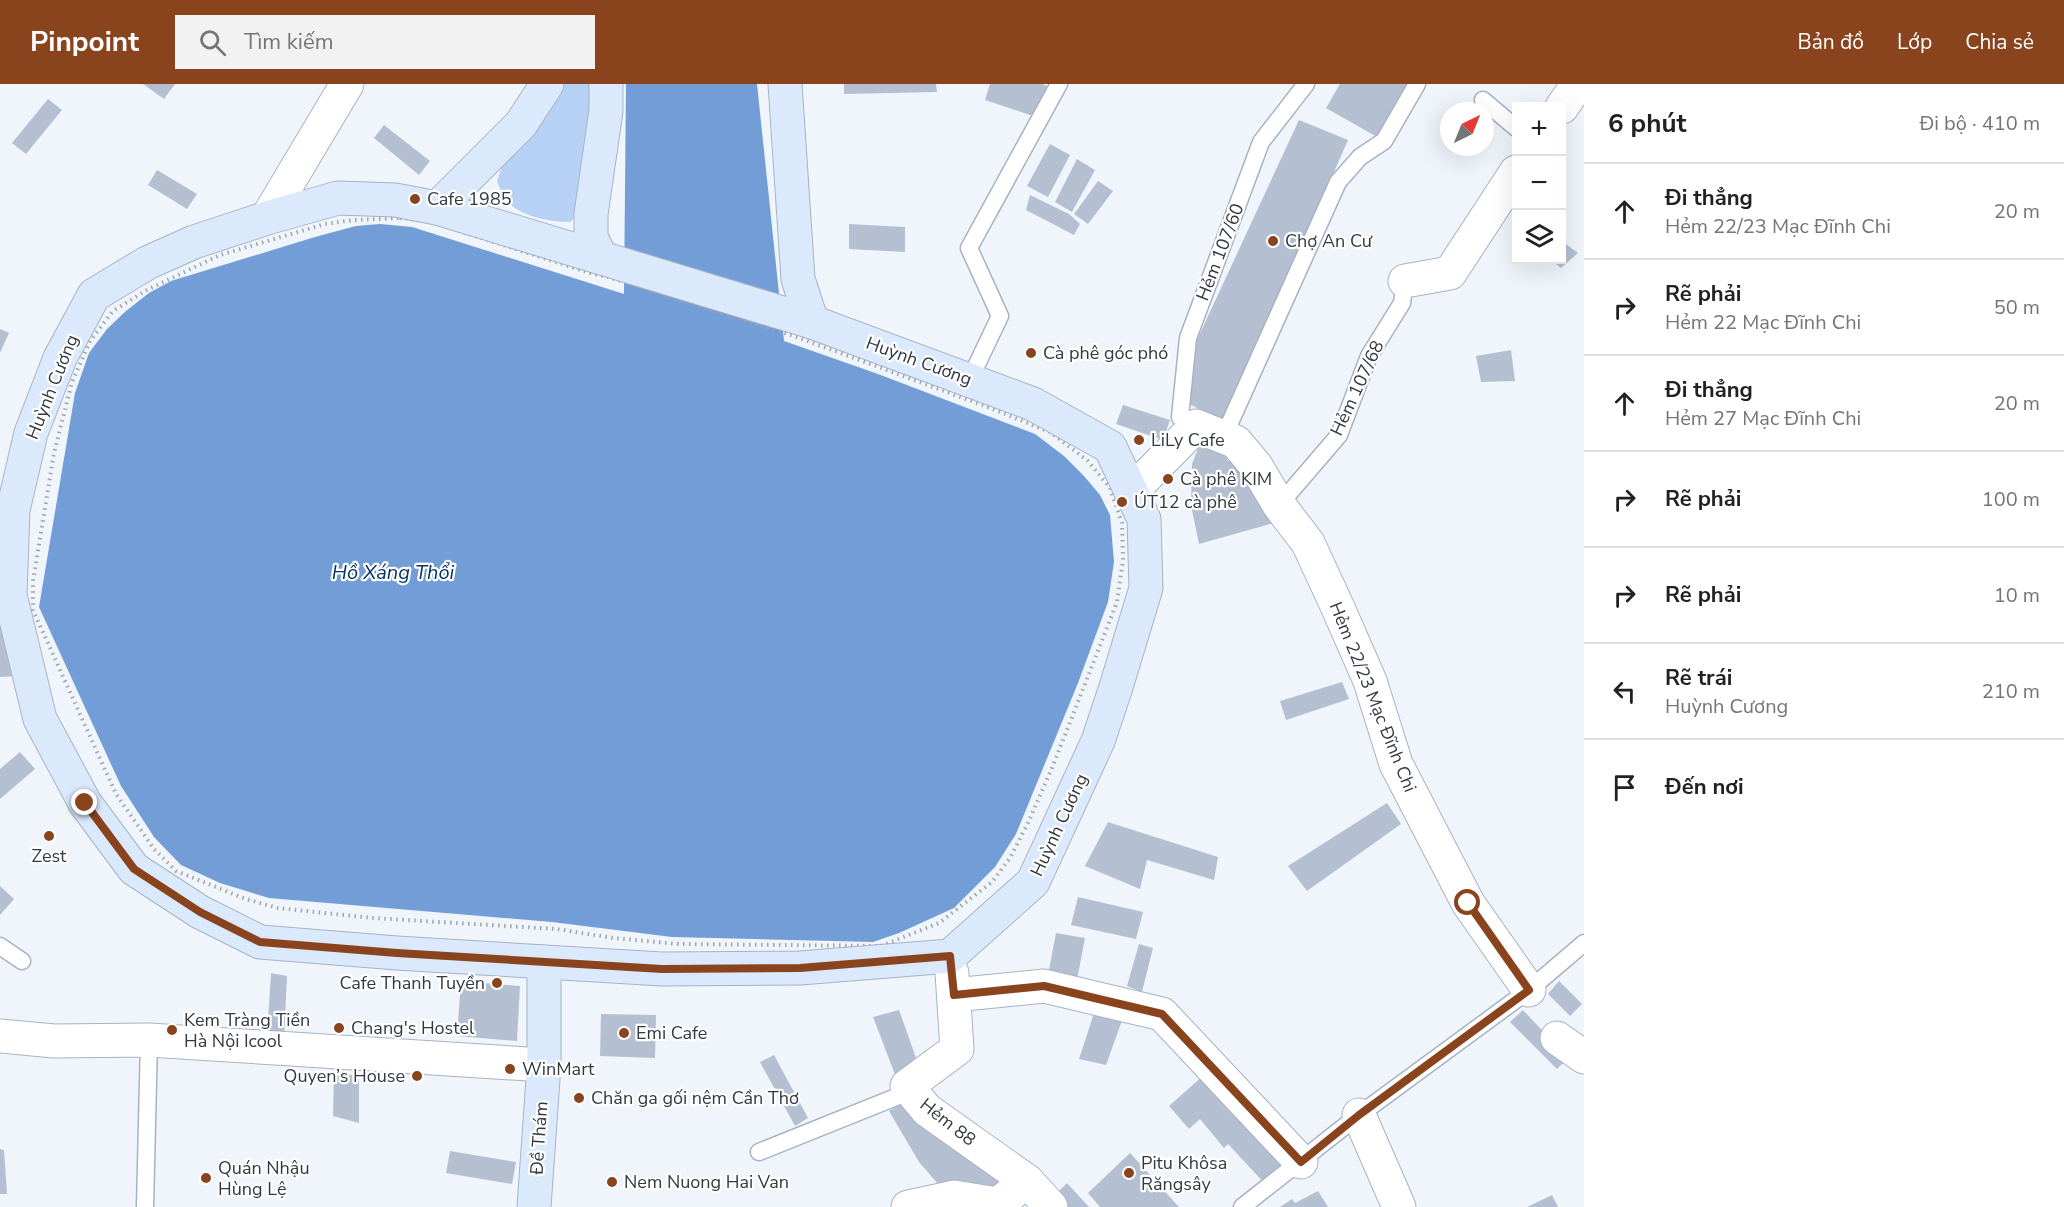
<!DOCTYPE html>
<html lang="vi">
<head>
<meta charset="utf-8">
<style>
	body { margin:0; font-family:"Nunito Sans",sans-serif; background:#f2f2f2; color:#202124 }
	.controls { position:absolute; right:18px; top:18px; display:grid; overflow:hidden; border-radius:0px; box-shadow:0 6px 24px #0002 }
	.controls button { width:54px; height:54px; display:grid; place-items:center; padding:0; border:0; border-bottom:2px solid #e0e0e0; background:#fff; color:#202124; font:30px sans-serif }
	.compass { position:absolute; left:1440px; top:18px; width:54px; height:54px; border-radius:50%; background:#fff; box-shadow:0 6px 24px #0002; rotate:43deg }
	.stop { position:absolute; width:18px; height:18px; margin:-14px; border:4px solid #89431d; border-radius:50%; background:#fff }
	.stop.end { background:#89431d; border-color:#fff; box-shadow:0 2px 6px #0008 }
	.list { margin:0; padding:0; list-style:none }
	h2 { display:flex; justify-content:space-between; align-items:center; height:78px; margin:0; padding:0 24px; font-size:26px }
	h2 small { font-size:20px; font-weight:400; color:#757577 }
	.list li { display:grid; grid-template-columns:39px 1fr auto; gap:18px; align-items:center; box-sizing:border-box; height:96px; padding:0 24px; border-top:2px solid #e0e0e0 }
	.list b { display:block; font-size:22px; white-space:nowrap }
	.list p { margin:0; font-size:20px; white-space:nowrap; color:#757577 }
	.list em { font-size:20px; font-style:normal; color:#757577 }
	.icon { flex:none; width:33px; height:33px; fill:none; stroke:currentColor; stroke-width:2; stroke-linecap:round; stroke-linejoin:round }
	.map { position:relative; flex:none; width:1584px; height:1123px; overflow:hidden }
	header { display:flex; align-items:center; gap:36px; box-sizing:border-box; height:84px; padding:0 30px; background:#89431d; color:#fff }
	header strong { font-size:28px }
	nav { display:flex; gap:33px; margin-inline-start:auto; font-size:21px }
	.search { width:420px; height:54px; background:#f2f2f2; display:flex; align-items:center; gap:15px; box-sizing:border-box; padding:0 21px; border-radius:0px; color:#757577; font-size:22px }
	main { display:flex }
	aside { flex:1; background:#fff }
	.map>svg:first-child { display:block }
</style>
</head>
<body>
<header>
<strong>Pinpoint</strong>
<div class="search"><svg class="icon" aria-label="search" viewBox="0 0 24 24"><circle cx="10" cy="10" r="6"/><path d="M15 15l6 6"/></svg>Tìm kiếm</div>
<nav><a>Bản đồ</a><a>Lớp</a><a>Chia sẻ</a></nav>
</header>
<main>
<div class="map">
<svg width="1584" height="1123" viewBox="0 0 1584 1123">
	<rect width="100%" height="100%" fill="#f0f5fc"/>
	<!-- green -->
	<path fill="#b7d1f4" d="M560,0H592L581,118L577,132L570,138C552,138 530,134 515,124C505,118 501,107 497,97L503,79Z"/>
	<!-- water -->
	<polygon fill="#729dd6" points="626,0 757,0 784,257 878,290 1035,350 1064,372 1084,392 1100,411 1110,431 1114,478 1108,518 1078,599 1016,750 995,783 954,824 899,849 873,858 672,853 552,838 269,814 220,799 181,781 154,753 121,702 39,523 75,309 89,269 107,245 126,227 149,209 171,197 315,153 356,142 380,140 412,143 624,210"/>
	<!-- building -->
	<g fill="#b4c0d1">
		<polygon points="143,0 175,0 164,15"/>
		<polygon points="844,0 936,0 937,8 844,10"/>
		<polygon points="990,0 1042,0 1047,2 1036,33 985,16"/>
		<polygon points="1340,0 1409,0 1379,54 1326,24"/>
		<polygon points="48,15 62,26 26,70 12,59"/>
		<polygon points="1299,36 1348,56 1225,338 1189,320 1196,258"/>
		<polygon points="384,41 430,77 419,91 374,54"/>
		<polygon points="1050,60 1070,71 1048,113 1027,102"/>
		<polygon points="1077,75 1095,86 1072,128 1055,118"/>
		<polygon points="157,86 197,110 187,125 148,101"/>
		<polygon points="1098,97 1113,107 1088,140 1074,130"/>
		<polygon points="1030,111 1069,130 1080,140 1074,151 1026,126"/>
		<polygon points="849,140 905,143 905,168 849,165"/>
		<polygon points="1562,157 1578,169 1561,184 1551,176 1562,176"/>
		<polygon points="0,245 9,249 0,269"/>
		<polygon points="1511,266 1515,297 1481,298 1476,272"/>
		<polygon points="1123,321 1170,336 1163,356 1116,340"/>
		<polygon points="1217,357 1228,377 1245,376 1274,439 1199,460 1191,421 1192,380 1199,362"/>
		<polygon points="0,530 18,592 0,593"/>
		<polygon points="1342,598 1349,615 1286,636 1280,617"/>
		<polygon points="20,668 35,685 0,715 0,685"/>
		<polygon points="1387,719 1401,740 1307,807 1288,782"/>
		<polygon points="1108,738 1218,773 1214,796 1147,776 1140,805 1085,782"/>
		<polygon points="0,802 14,815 0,831"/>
		<polygon points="1078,813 1143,828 1136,855 1071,841"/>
		<polygon points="1056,849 1085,854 1076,901 1047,896"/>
		<polygon points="1139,860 1153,864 1142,908 1127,902"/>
		<polygon points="271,889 287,892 284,957 267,953"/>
		<polygon points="461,897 520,902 517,957 457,952"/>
		<polygon points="1559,897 1582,920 1570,932 1548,910"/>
		<polygon points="1096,923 1124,931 1106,981 1079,975"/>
		<polygon points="899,926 919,982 896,993 873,933"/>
		<polygon points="1523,926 1568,974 1557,985 1510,938"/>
		<polygon points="601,930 656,931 655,974 600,972"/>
		<polygon points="774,971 808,1034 795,1042 760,978"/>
		<polygon points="334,988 359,992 359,1039 333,1032"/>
		<polygon points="1205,990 1289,1082 1267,1102 1228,1060 1224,1064 1200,1035 1189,1045 1169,1022"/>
		<polygon points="909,1015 1001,1085 1002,1111 945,1108 919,1078 889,1027"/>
		<polygon points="0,1065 4,1066 7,1110 0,1110"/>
		<polygon points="450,1067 516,1078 512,1100 446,1089"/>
		<polygon points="1130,1069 1179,1123 1100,1123 1088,1109"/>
		<polygon points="1067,1099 1089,1123 1064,1123 1054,1112"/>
		<polygon points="1318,1107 1328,1123 1280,1123 1292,1115 1295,1119"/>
		<polygon points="1552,1111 1558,1123 1527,1123"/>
	</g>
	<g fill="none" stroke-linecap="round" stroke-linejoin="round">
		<defs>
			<g id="lane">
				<polyline points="1483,16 1516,44"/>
				<polyline points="970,295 1000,232 969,164 1059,0"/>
				<polyline points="1196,342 1180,333 1188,254 1261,58 1306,0"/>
				<polyline points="1221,352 1228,343 1338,98 1360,73 1384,57 1417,0"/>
				<polyline points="1279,421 1339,351 1369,272 1402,219 1405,197"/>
				<polyline points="0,862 22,877"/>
				<polyline points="759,1068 911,1007"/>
				<polyline points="145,1123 149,956"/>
				<polyline points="1242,1123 1359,1031 1529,906 1584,859"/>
			</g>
			<g id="street">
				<polyline points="1562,23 1578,0"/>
				<polyline points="267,134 347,0"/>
				<polyline points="1405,197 1450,189 1516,88"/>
				<polyline points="1131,408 1196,342 1236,358 1256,382 1279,421 1308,459 1338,524 1370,597 1396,680 1468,819 1529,906"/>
				<polyline points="952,889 957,965 907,1002 927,1026 1027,1097"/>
				<polyline points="954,911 1044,902 1162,930 1301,1078"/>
				<polyline points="0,952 54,957 149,956 544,981"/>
				<polyline points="1557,954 1584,973"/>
				<polyline points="1359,1031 1399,1123"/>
				<polyline points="908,1123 954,1113 998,1120 1027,1097 1051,1123"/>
			</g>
			<g id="secondary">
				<polyline points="785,0 798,195 812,238"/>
				<polygon points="338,114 395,116 437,124 812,238 1033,320 1110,363 1144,435 1146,504 1116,603 1098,657 1033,798 950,872 800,884 662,885 397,869 260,858 200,828 134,785 85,719 40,635 10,511 13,426 31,349 60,274 94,211 147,179 194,158 267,134"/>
				<polyline points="437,124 521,40 547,0"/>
				<polyline points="600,172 591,153 591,130 606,27 606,0"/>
				<polyline points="534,1123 544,981 544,878"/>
			</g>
		</defs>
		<!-- lane casing -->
		<use href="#lane" stroke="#a7b3c3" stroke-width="19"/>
		<!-- street casing -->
		<use href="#street" stroke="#a7b3c3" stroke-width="35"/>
		<!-- secondary casing -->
		<use href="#secondary" stroke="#a7b3c3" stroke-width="35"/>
		<!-- path -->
		<polygon stroke="#9fa4ab" stroke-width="4" stroke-dasharray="1.5 4.5" stroke-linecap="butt" points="400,134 429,137 593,190 608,193 791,251 985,322 1050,348 1088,377 1110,404 1122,439 1123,476 1117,518 1096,572 1052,684 1028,739 1010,774 992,798 939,839 881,862 679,860 613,854 557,845 373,834 278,824 246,815 176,787 154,765 116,710 33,526 33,497 54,369 72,298 90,257 113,227 147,206 220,171 325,140 354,136"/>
		<!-- lane -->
		<use href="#lane" stroke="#fff" stroke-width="16"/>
		<!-- street -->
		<use href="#street" stroke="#fff" stroke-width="33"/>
		<!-- secondary -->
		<use href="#secondary" stroke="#dbe9fd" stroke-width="33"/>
	</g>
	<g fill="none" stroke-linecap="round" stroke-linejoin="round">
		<!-- route -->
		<polyline stroke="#89431d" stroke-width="8" points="85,719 134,785 200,828 260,858 397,869 662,885 800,884 950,872 954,911 1044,902 1162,930 1301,1078 1359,1031 1529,906 1468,819"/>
	</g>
	<!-- markers -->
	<g fill="#89431d" stroke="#fff" stroke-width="2">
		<circle cx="415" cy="115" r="6"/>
		<circle cx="1273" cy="157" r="6"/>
		<circle cx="1031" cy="269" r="6"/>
		<circle cx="1139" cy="356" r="6"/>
		<circle cx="1168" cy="395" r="6"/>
		<circle cx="1122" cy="418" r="6"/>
		<circle cx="49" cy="752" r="6"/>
		<circle cx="497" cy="899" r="6"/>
		<circle cx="339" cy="944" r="6"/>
		<circle cx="172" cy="946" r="6"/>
		<circle cx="624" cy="949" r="6"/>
		<circle cx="510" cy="985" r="6"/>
		<circle cx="417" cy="992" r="6"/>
		<circle cx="579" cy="1014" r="6"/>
		<circle cx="1129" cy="1089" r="6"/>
		<circle cx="206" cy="1094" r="6"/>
		<circle cx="612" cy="1098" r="6"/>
	</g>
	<g text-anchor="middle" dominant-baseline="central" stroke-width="4.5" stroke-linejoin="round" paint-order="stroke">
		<!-- poi labels -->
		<g font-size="18" fill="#343940" stroke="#fff" text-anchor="start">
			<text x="427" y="115">Cafe 1985</text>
			<text x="1285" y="157">Chợ An Cư</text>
			<text x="1043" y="269">Cà phê góc phó</text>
			<text x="1151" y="356">LiLy Cafe</text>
			<text x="1180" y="395">Cà phê KIM</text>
			<text x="1134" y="418">ÚT12 cà phê</text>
			<text x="49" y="772" text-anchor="middle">Zest</text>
			<text x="485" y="899" text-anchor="end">Cafe Thanh Tuyền</text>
			<text x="184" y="936">Kem Tràng Tiền<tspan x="184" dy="21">Hà Nội Icool</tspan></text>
			<text x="351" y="944">Chang's Hostel</text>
			<text x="636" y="949">Emi Cafe</text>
			<text x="522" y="985">WinMart</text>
			<text x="405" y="992" text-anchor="end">Quyen’s House</text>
			<text x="591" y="1014">Chăn ga gối nệm Cần Thơ</text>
			<text x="1141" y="1079">Pitu Khôsa<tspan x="1141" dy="21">Răngsây</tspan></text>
			<text x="218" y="1084">Quán Nhậu<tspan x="218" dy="21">Hùng Lệ</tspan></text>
			<text x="624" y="1098">Nem Nuong Hai Van</text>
		</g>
		<!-- street labels -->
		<g font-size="18" fill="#343940" stroke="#fff">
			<text transform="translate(1220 168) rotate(-69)">Hẻm 107/60</text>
			<text transform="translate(919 277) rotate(20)">Huỳnh Cương</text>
			<text transform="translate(52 303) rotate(-68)">Huỳnh Cương</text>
			<text transform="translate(1357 304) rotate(-65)">Hẻm 107/68</text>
			<text transform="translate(1373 613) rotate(68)">Hẻm 22/23 Mạc Đĩnh Chi</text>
			<text transform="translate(1059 741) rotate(-65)">Huỳnh Cương</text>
			<text transform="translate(948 1038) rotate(38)">Hẻm 88</text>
			<text transform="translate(539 1054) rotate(-86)">Đề Thám</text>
		</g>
		<!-- water labels -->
		<g font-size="20" font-style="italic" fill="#083367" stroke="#fff">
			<text x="393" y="488">Hồ Xáng Thổi</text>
		</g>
	</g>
</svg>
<div class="controls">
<button>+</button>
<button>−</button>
<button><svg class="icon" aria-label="layers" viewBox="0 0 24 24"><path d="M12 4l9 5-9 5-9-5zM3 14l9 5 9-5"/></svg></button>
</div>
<svg class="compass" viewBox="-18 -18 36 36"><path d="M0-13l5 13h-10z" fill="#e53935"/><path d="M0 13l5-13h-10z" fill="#757577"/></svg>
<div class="stop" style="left:1468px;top:819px"></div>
<div class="stop end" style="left:85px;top:719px"></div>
</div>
<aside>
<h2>6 phút<small>Đi bộ · 410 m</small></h2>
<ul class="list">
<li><svg class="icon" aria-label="ahead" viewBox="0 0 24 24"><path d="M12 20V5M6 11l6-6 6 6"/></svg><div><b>Đi thẳng</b><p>Hẻm 22/23 Mạc Đĩnh Chi</p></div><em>20 m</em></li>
<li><svg class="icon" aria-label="right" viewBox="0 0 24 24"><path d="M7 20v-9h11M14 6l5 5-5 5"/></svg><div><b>Rẽ phải</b><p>Hẻm 22 Mạc Đĩnh Chi</p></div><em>50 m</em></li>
<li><svg class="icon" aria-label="ahead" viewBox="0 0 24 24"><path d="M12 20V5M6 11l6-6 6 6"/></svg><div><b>Đi thẳng</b><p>Hẻm 27 Mạc Đĩnh Chi</p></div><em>20 m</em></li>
<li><svg class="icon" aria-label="right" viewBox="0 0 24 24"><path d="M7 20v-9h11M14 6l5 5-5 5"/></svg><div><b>Rẽ phải</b></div><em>100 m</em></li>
<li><svg class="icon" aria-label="right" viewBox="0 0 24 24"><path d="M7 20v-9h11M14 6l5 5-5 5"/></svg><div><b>Rẽ phải</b></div><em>10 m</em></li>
<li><svg class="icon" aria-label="left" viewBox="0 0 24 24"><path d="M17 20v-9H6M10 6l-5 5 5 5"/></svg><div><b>Rẽ trái</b><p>Huỳnh Cương</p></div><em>210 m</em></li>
<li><svg class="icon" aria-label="arrive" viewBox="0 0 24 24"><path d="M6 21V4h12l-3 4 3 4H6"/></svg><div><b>Đến nơi</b></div></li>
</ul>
</aside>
</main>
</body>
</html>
